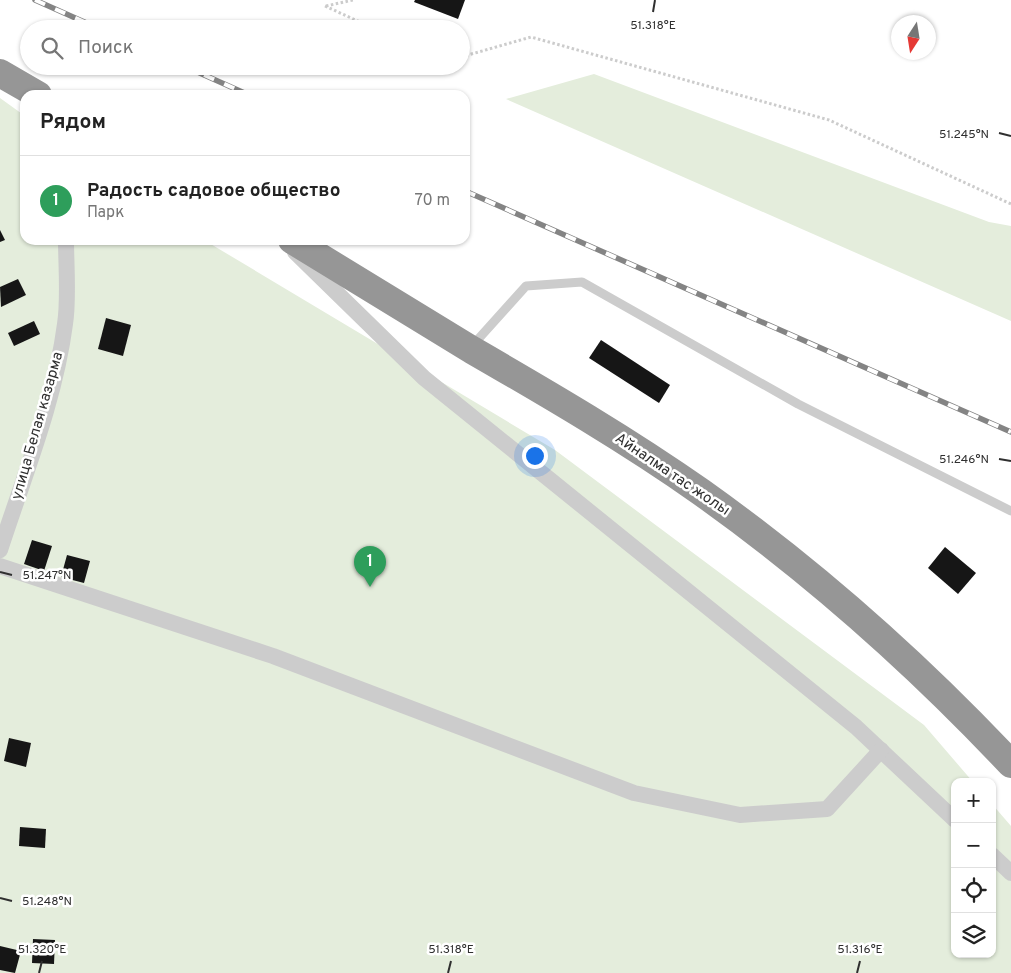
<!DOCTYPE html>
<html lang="ru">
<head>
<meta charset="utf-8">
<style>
	body { margin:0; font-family:Overpass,sans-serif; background:#f2f2f2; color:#222 }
	.controls { position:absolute; right:15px; bottom:15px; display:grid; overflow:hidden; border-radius:10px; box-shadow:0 1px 4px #0004 }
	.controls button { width:45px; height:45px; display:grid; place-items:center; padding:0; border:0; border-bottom:1px solid #e0e0e0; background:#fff; color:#222; font:25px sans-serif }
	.compass { position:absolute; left:891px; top:15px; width:45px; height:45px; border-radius:50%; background:#fff; box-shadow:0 1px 4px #0004; rotate:192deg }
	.you { position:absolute; left:534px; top:455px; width:18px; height:18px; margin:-12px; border:4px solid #fff; border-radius:50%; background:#1a73e8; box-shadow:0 0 0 8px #1a73e833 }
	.badge { display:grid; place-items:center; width:32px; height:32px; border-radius:50%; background:#0b8043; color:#fff; font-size:16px; font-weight:700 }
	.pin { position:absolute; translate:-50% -41px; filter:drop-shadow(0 1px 2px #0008) }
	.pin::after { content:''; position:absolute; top:26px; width:18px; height:15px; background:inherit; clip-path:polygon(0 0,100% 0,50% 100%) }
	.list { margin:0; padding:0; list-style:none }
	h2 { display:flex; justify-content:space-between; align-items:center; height:65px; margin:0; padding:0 20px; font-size:21px }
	h2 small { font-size:16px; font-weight:400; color:#767676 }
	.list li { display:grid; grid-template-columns:32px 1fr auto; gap:15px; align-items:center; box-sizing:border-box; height:90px; padding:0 20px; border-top:1px solid #e0e0e0 }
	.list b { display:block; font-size:19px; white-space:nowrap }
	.list p { margin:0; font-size:16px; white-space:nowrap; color:#767676 }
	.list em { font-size:16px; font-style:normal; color:#767676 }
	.icon { flex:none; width:28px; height:28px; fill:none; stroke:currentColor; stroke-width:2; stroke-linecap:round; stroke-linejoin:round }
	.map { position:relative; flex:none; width:1011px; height:973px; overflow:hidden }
	.search { position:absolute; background:#fff; box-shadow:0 1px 4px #0004; left:20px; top:20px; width:450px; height:55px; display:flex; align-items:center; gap:12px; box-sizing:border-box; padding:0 18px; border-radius:28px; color:#767676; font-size:19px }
	.panel { position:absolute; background:#fff; box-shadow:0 1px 4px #0004; left:20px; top:90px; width:450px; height:155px; border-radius:15px }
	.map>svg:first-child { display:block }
</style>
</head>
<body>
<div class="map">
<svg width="1011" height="973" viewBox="0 0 1011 973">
	<rect width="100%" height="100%" fill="#fff"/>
	<!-- green -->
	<g fill="#e4eddc">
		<polygon points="594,74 989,222 1011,226 1011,321 506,99"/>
		<polygon points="0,98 25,116 25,240 204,240 555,450 924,725 973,782 955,782 955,954 992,954 992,804 1011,826 1011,973 0,973"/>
	</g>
	<!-- building -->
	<g fill="#161616">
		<polygon points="415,0 465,0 458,19 414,2"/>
		<polygon points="0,230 5,240 0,242"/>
		<polygon points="18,279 26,295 1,307 0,287"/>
		<polygon points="106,318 131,325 123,356 98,349"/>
		<polygon points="34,321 40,334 14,346 8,333"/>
		<polygon points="601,340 670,385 659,403 589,358"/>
		<polygon points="32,540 52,546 44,571 24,564"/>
		<polygon points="945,547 976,573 958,594 928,568"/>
		<polygon points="67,555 90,561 84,583 61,577"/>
		<polygon points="9,738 31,743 26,767 4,761"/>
		<polygon points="20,827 46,829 45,848 19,846"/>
		<polygon points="33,939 55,940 54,964 32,963"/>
		<polygon points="0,946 21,951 15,973 0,970"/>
	</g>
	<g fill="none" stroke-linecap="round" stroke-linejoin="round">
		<!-- path -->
		<g stroke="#ccc" stroke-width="3" stroke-dasharray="2.5 2.5" stroke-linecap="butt">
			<polyline points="325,6 375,29"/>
			<polyline points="326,6 353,0"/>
			<polyline points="461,57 531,37 829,120 1011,204"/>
		</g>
		<!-- lane -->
		<polyline stroke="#ccc" stroke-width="9" points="472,346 526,286 582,282 798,404 1011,511"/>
		<!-- street -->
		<g stroke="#ccc" stroke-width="16">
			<polyline points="295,252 424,378 856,727 955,820"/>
			<path d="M0,550C24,476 55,401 65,324C69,299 66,265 66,240"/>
			<polyline points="0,566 273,656 634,793 740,815 827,809 881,750"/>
			<polyline points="992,855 1011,873"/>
		</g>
		<!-- highway -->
		<g stroke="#969696" stroke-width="28">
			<polyline points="0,73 38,95"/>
			<path d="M292,240C352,277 412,314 472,350C550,395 627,440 701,492C812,571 918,665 1011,764"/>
		</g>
		<defs>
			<g id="rail">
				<polyline points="35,0 100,29"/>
				<polyline points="184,66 249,95"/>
				<polyline points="465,191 1011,432"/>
			</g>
		</defs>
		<!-- rail casing -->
		<use href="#rail" stroke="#848484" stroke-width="5.5"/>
		<!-- rail -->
		<use href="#rail" stroke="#fff" stroke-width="4" stroke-dasharray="11" stroke-linecap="butt"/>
	</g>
	<!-- ticks -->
	<path fill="none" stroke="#2f2f2f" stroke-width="2" d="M653,12L655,0M999,133L1011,136M999,459L1011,461M0,572L12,575M0,898L12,901M39,973L42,961M448,973L451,961M857,973L860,961"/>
	<g text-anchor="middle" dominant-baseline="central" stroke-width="5" stroke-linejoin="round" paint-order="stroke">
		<!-- street labels -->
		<g font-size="15" fill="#2f2f2f" stroke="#fff">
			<text transform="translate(38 426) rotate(-74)">улица Белая казарма</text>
			<text transform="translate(672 475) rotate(34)">Айналма тас жолы</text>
		</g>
	</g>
	<g font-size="12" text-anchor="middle" fill="#2f2f2f" stroke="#fff" stroke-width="5" stroke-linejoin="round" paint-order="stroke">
		<text x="653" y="29">51.318°E</text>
		<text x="964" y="138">51.245°N</text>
		<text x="964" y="463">51.246°N</text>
		<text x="47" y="579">51.247°N</text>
		<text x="47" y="905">51.248°N</text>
		<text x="42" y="953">51.320°E</text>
		<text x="451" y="953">51.318°E</text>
		<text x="860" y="953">51.316°E</text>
	</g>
</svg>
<div class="controls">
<button>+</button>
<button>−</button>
<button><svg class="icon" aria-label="locate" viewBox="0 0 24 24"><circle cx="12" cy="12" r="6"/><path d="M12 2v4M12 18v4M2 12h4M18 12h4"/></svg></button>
<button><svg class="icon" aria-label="layers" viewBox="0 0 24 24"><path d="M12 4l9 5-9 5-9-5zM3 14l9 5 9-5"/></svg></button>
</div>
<svg class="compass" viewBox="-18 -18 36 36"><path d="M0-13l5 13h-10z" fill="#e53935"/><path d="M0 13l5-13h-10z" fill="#767676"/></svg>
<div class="you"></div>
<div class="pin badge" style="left:370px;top:587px;background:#2e9e5b">1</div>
<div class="search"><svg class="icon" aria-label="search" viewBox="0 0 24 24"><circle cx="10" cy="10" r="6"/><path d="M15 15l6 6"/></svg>Поиск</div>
<section class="panel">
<h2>Рядом<small></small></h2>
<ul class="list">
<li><span class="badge" style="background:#2e9e5b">1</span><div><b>Радость садовое общество</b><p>Парк</p></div><em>70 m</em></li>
</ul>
</section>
</div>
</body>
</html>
